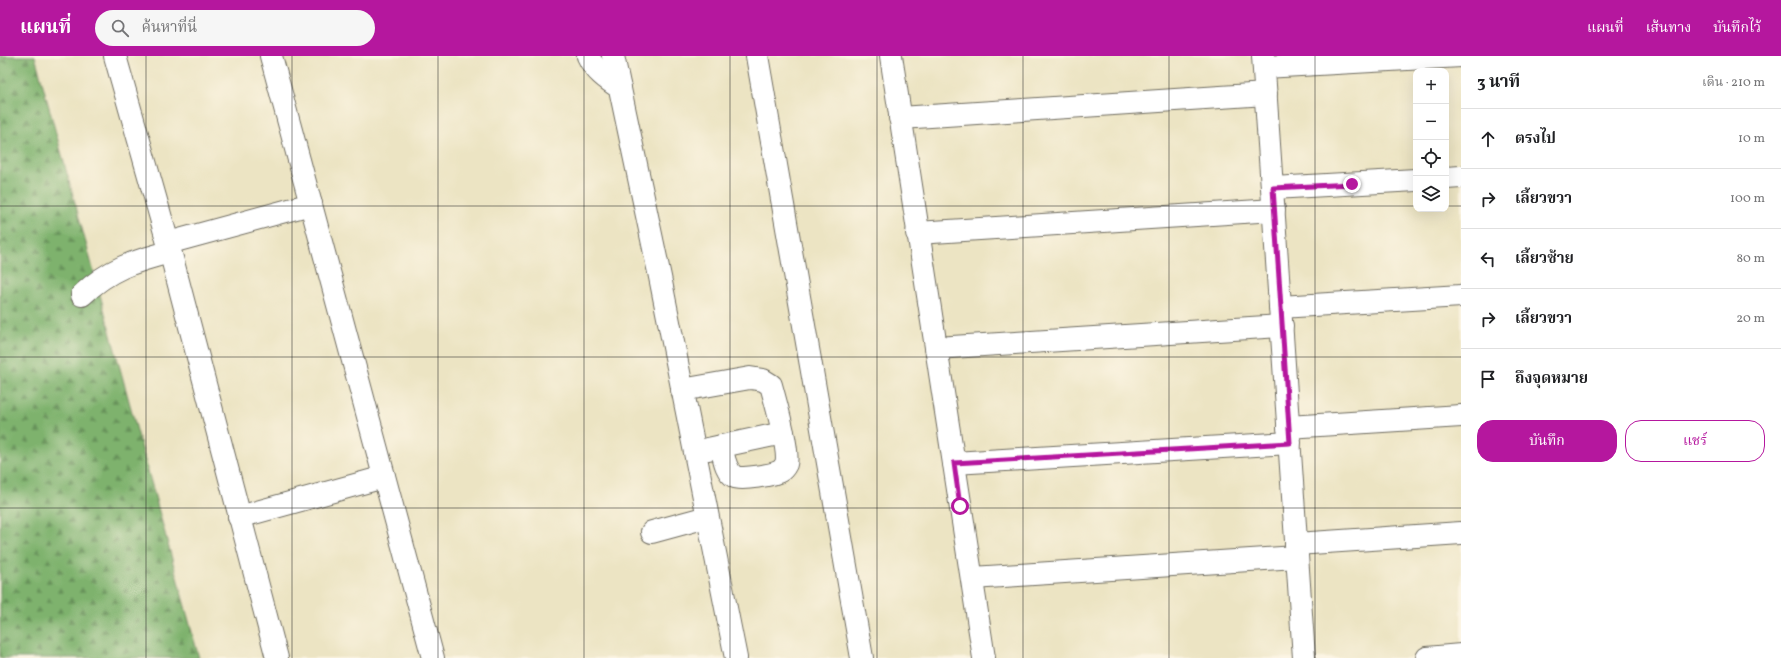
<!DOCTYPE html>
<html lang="th">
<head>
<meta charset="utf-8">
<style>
	body { margin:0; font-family:Vollkorn,"Noto Serif Thai",serif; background:#f6f6f6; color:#202124 }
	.controls { position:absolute; right:12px; top:12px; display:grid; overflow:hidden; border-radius:8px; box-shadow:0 4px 16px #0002 }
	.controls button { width:36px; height:36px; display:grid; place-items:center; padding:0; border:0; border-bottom:1px solid #e0e0e0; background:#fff; color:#202124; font:20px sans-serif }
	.stop { position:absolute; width:12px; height:12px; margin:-9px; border:3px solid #b5179e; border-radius:50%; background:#fff }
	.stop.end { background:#b5179e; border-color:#fff; box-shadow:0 1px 4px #0008 }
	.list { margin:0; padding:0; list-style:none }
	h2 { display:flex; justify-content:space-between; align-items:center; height:52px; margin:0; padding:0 16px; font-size:17px }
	h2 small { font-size:13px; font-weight:400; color:#757577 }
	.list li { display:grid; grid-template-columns:26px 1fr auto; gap:12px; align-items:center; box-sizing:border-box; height:60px; padding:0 16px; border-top:1px solid #e0e0e0 }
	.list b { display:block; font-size:15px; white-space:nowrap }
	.list em { font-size:13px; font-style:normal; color:#757577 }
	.actions { display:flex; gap:8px; padding:12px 16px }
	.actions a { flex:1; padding:9px 0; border:1px solid #b5179e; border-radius:16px; text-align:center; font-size:14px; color:#b5179e }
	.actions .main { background:#b5179e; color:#fff }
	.icon { flex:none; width:22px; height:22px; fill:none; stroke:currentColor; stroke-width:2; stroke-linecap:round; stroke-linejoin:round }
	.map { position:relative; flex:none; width:1461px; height:602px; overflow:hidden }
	header { display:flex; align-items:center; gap:24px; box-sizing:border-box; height:56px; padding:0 20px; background:#b5179e; color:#fff }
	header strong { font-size:19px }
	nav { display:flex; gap:22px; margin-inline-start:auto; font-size:14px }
	.search { width:280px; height:36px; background:#f6f6f6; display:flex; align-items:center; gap:10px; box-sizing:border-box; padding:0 14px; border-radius:22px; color:#757577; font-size:15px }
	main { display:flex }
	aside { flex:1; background:#fff }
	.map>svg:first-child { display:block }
</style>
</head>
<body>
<header>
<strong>แผนที่</strong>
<div class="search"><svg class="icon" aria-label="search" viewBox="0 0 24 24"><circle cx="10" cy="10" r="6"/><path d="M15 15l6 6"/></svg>ค้นหาที่นี่</div>
<nav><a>แผนที่</a><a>เส้นทาง</a><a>บันทึกไว้</a></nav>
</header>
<main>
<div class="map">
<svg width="1461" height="602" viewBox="0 0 1461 602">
	<defs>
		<pattern id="forest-firs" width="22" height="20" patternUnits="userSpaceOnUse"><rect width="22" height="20" fill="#7eb26d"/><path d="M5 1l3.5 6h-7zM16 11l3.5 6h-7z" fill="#67915a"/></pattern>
	</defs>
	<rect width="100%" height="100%" fill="#fcf5e5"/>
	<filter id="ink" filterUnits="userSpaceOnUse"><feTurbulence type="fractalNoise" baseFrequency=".025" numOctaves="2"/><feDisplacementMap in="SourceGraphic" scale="8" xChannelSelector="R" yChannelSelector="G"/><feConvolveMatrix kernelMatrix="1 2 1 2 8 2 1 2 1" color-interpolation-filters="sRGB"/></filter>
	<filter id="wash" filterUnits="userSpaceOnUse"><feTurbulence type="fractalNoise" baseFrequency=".012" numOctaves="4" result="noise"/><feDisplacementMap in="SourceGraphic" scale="16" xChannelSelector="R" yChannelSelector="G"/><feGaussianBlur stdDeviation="0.9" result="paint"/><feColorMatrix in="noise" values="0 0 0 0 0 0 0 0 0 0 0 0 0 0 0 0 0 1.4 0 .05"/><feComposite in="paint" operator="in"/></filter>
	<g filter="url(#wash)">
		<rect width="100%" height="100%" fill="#ece4c3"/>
		<!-- forest -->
		<polygon fill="url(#forest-firs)" stroke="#546e4c" points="0,0 35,0 199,602 0,602"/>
	</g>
	<g filter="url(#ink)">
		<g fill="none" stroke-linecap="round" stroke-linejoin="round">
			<defs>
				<g id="minor">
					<polyline points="115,0 168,187 277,602"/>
					<polyline points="271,0 433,602"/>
					<path d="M588,0C595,15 606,23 620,32"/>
					<polyline points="613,0 660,221 736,602"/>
					<polyline points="757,0 862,602"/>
					<polyline points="891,0 984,602"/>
					<polyline points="1263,0 1304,602"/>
					<polyline points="1264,11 1461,0"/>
					<polyline points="900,62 1266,38"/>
					<polyline points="1446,122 1461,121"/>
					<polyline points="1273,132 1416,124"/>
					<polyline points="917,177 1274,154"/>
					<polyline points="168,187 311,148"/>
					<path d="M82,239C109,213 134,205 170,196"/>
					<polyline points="1280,251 1461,240"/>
					<polyline points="936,292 1282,270"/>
					<path d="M682,334L750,322L763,324L771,329C775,344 790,396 786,408C785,410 782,414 780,415C774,419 741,424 735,421C725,415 724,401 721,390"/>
					<polyline points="1288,371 1461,360"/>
					<polyline points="708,393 783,377"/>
					<polyline points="954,407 1290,387"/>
					<polyline points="239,461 384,421"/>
					<polyline points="652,476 707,461"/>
					<polyline points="1296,488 1461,477"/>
					<polyline points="972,522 1297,501"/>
					<polyline points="1427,602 1461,599"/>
				</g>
			</defs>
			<!-- minor casing -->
			<use href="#minor" stroke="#6f6c60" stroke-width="24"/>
			<!-- minor -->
			<use href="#minor" stroke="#fff" stroke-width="22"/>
		</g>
	</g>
	<g fill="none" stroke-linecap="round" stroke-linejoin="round" filter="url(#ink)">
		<!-- route -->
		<polyline stroke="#b5179e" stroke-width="5" points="960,450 954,407 1290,387 1273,132 1352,128"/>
	</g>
	<!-- grid -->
	<path fill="none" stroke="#2b2b2b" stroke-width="1" stroke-opacity="0.55" d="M146,0V602M292,0V602M438,0V602M584,0V602M730,0V602M877,0V602M1023,0V602M1169,0V602M1315,0V602M0,150H1416M1446,150H1461M0,301H1461M0,452H1461"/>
</svg>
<div class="controls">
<button>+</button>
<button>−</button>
<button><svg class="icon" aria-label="locate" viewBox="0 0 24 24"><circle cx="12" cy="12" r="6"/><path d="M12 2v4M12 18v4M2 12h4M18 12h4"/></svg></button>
<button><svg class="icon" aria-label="layers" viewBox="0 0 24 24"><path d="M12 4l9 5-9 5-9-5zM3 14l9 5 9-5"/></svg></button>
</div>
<div class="stop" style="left:960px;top:450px"></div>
<div class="stop end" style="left:1352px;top:128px"></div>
</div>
<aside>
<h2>3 นาที<small>เดิน · 210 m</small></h2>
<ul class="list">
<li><svg class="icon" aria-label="ahead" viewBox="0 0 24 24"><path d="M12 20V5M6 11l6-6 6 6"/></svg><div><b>ตรงไป</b></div><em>10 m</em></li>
<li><svg class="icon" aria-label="right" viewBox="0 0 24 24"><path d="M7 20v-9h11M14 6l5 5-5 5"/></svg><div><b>เลี้ยวขวา</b></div><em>100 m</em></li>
<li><svg class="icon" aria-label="left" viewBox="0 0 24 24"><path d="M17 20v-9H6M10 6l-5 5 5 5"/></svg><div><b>เลี้ยวซ้าย</b></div><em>80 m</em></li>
<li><svg class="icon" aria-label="right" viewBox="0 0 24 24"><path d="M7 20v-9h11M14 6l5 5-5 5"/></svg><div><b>เลี้ยวขวา</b></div><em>20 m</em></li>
<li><svg class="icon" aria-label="arrive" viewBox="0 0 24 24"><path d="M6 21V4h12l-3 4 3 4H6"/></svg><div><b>ถึงจุดหมาย</b></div></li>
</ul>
<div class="actions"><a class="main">บันทึก</a><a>แชร์</a></div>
</aside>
</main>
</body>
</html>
